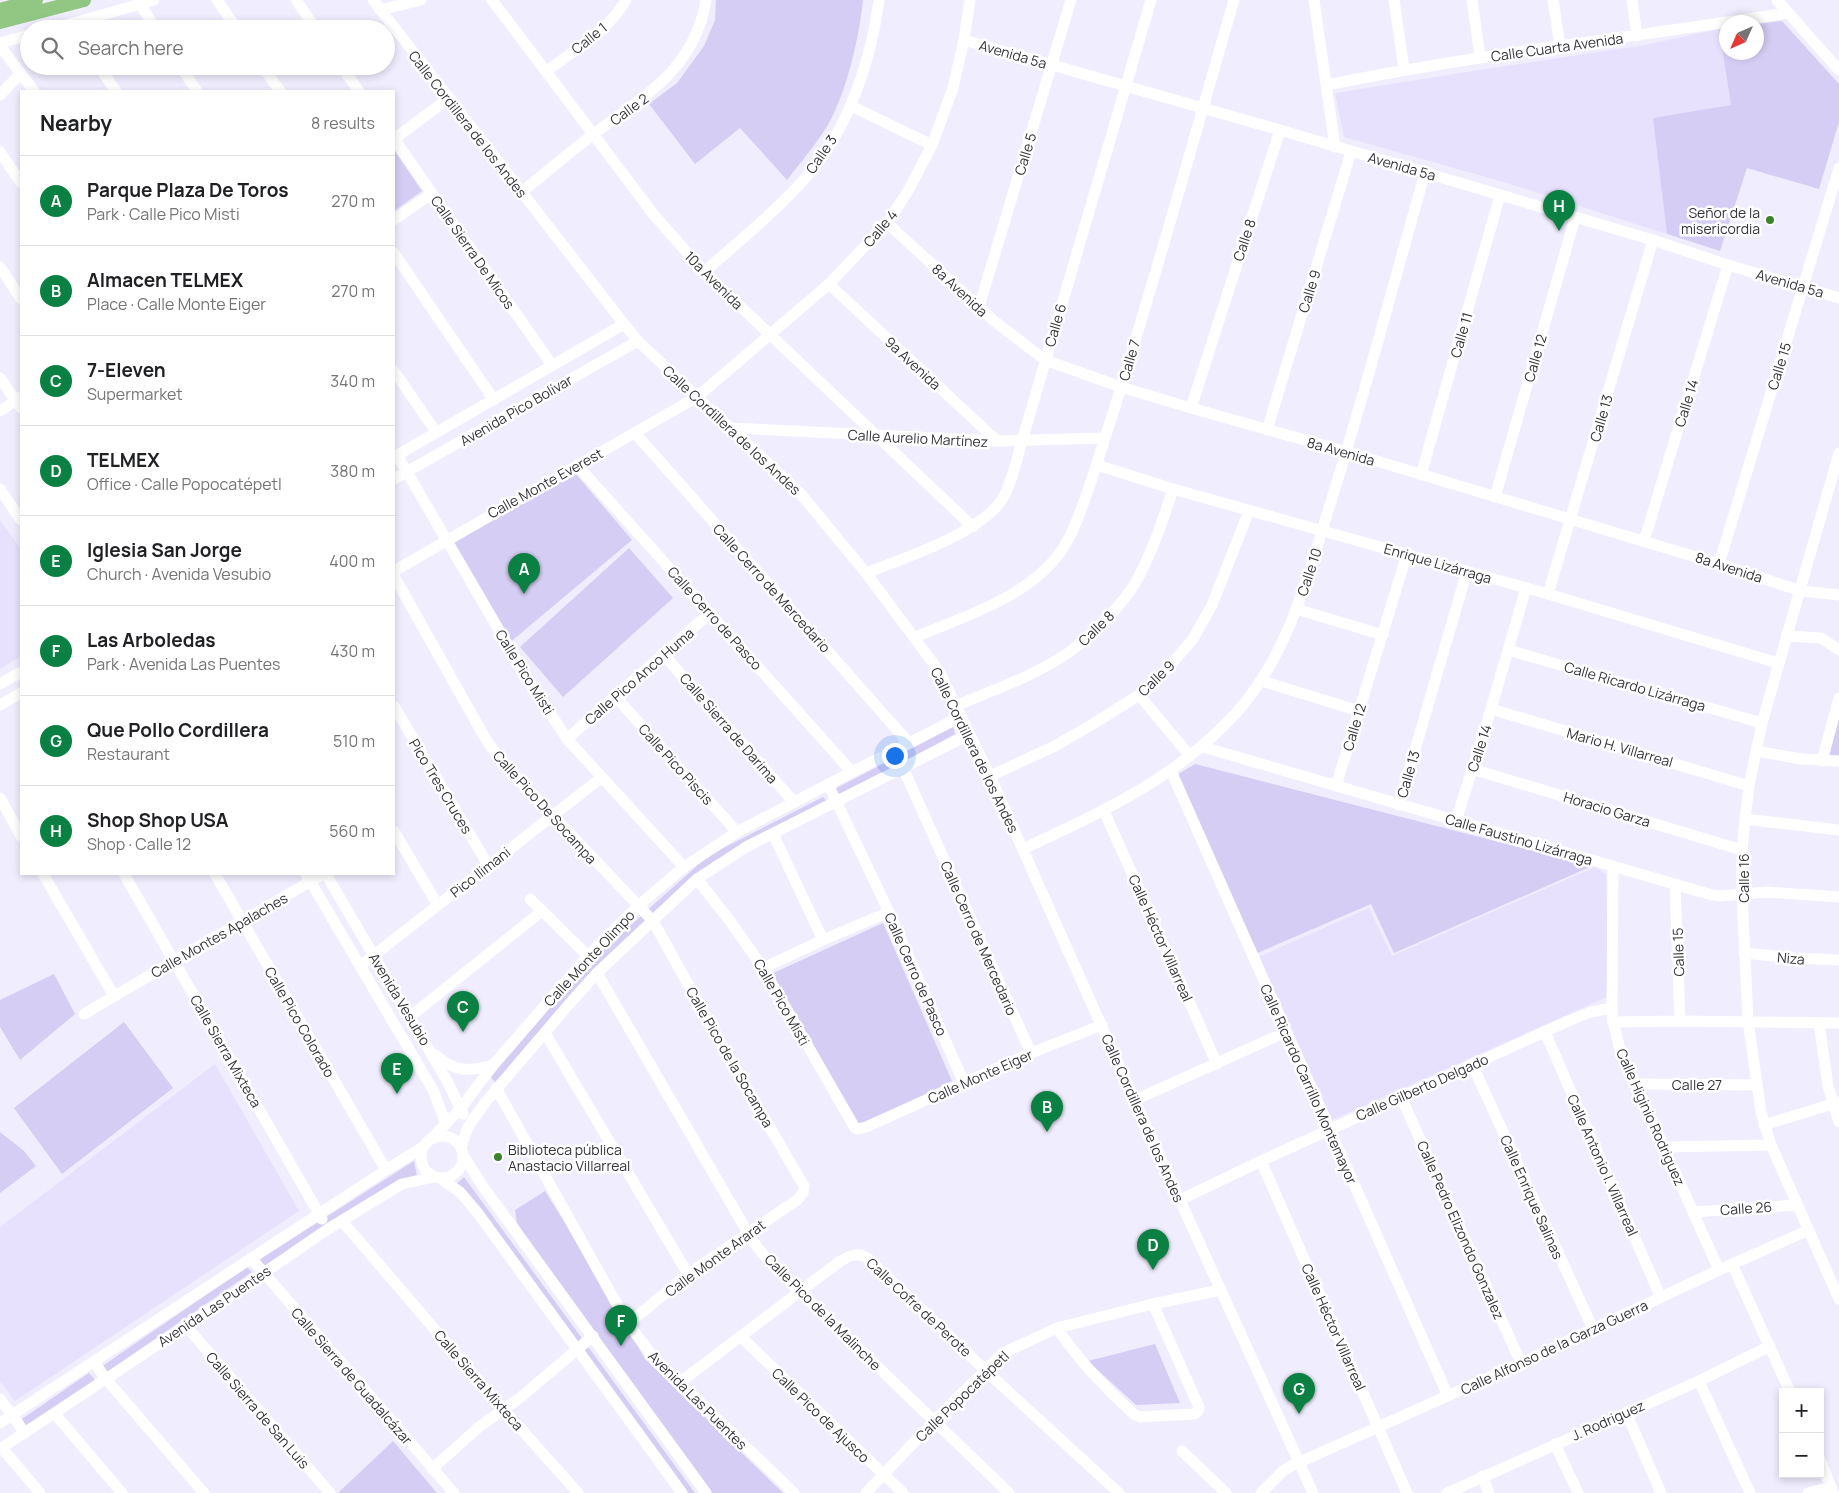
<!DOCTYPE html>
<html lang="en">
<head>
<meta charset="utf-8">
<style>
	body { margin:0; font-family:Manrope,sans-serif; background:#f2f2f2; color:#202124 }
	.controls { position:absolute; right:15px; bottom:15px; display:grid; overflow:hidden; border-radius:0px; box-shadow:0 2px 8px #0003 }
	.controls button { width:45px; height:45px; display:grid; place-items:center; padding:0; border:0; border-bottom:1px solid #e0e0e0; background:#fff; color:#202124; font:25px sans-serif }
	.compass { position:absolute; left:1719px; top:15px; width:45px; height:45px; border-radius:50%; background:#fff; box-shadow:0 2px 8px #0003; rotate:225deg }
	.you { position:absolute; left:894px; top:755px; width:18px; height:18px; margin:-12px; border:4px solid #fff; border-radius:50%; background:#1a73e8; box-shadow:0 0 0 8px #1a73e833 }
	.badge { display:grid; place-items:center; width:32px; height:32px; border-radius:50%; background:#0b8043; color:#fff; font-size:16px; font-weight:700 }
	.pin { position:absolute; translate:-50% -41px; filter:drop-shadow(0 1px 2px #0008) }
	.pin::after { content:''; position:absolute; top:26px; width:18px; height:15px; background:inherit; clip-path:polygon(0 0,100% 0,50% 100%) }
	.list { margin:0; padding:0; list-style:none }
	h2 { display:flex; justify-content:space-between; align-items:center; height:65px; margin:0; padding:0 20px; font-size:21px }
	h2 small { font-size:16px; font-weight:400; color:#757577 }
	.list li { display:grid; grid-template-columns:32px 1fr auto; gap:15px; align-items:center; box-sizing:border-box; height:90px; padding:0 20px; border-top:1px solid #e0e0e0 }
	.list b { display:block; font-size:19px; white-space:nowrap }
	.list p { margin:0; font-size:16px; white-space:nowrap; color:#757577 }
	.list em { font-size:16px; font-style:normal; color:#757577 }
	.icon { flex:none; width:28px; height:28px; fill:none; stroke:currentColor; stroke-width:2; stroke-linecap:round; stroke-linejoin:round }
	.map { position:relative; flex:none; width:1839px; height:1493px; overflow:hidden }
	.search { position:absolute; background:#fff; box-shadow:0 2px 8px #0003; left:20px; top:20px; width:375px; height:55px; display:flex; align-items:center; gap:12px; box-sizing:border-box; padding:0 18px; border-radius:28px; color:#757577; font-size:19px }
	.panel { position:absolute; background:#fff; box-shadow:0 2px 8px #0003; left:20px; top:90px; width:375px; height:785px; border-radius:0px }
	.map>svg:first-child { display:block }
</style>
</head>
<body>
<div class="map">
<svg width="1839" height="1493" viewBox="0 0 1839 1493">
	<rect width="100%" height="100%" fill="#f0edfe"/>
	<!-- built -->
	<g fill="#e7e1fe">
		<polygon points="1719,29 1731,105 1654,119 1667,234 1507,183 1344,137 1335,93 1492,68 1645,45"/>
		<polygon points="0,520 21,549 21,656 0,669"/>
		<polygon points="1595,867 1606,874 1609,996 1332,1120 1256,958 1369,908 1392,956"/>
		<polygon points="215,1064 299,1211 15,1401 0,1381 0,1227"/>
	</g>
	<!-- green -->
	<g fill="#d5cdf3">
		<path d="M716,0H863C859,36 849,82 833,115C824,135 801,162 787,180L740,128L695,164L649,104L677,83L704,46L715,20Z"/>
		<polygon points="1782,21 1839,84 1839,122 1819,189 1747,168 1720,251 1667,234 1653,118 1731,105 1719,29 1726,28 1726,52 1756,52 1757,24"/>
		<polygon points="394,150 422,191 394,211"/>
		<polygon points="575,473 632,540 508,644 451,543"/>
		<polygon points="629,548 673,598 563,697 520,647"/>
		<polygon points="1839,714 1839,756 1829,755"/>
		<polygon points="953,727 955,734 840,796 835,789"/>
		<polygon points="1195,764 1592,866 1394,953 1371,904 1255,954 1177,775"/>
		<polygon points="823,797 827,802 713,862 495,1082 491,1077 586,965 708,856"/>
		<polygon points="883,923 952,1081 858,1127 769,975"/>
		<polygon points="54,974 75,1014 20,1060 0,1027 0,1000"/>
		<polygon points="124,1022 173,1088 62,1174 14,1108"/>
		<polygon points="0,1132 24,1151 36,1166 0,1193"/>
		<polygon points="414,1161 417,1176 264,1267 259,1260"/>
		<polygon points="464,1177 695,1493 688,1493 476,1206 455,1185"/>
		<polygon points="545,1191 584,1253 645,1359 783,1493 710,1493 517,1223 515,1210"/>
		<polygon points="247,1267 252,1272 104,1374 101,1367"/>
		<polygon points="1155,1344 1180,1403 1136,1405 1088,1361"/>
		<polygon points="89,1373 95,1380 26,1427 22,1419"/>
		<polygon points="393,1441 437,1493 338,1493"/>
	</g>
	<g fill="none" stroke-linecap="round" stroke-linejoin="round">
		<!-- minor -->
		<g stroke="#fff" stroke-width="11">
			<polyline points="217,0 237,29"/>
			<polyline points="296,0 316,29"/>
			<polyline points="373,0 624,324 638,341 697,397 800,493 866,573 939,671 990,776 1148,1130 1313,1493"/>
			<polyline points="492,0 654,215 704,272 973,527"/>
			<polyline points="1314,0 1335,147"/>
			<polyline points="1394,0 1404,69"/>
			<polyline points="1472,0 1480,57"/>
			<polyline points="1553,0 1560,46"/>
			<polyline points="1632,0 1637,36"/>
			<polyline points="1777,0 1839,70"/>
			<polyline points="140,4 156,29"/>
			<polyline points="380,10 421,0"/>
			<polyline points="53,29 154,0"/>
			<polyline points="964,40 1280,130 1653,240 1728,265 1839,298"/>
			<polyline points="0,43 29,35"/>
			<polyline points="0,46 34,91"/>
			<polyline points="98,66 116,91"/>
			<polyline points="180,66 197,91"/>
			<polyline points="262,66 280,91"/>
			<polyline points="341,66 359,91"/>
			<path d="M547,71C574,50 608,31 626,0"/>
			<path d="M1327,85C1479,54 1634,37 1787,13"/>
			<polyline points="0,95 21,73"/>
			<polyline points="851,106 932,145"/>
			<polyline points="394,139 552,365"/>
			<polyline points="394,139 448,99"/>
			<polyline points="0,152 21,183"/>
			<path d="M521,193C545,173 570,152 595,133C645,96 695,68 706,0"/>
			<polyline points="394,220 431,194"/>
			<polyline points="887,223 993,320 1045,360 1121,387 1191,408 1347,452 1719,564 1801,591 1839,595"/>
			<polyline points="394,253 494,400"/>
			<polyline points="0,267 21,299"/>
			<path d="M704,272C739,241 777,211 808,175C849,127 871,61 879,0"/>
			<polyline points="829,284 997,441"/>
			<polyline points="979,307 1071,0"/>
			<polyline points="394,371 436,432"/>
			<polyline points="0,378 21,408"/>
			<polyline points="1191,408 1280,130"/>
			<polyline points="0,411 21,397"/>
			<polyline points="731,428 997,441 1105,438"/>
			<polyline points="1267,430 1351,152"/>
			<polyline points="635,433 909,743"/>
			<polyline points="1839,453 1762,723 1749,786 1745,819 1742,850 1742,894 1748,1021 1761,1112 1771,1145 1839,1299"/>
			<polyline points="397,455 527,678 567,739 684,867"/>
			<polyline points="394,457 624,324"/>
			<polyline points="577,465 852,772"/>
			<polyline points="1097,465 1173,489 1548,594 1778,663"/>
			<polyline points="1421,475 1500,195"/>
			<polyline points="394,479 638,341"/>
			<polyline points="0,489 21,520"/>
			<polyline points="1495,497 1575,218"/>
			<polyline points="1644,541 1728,265"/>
			<polyline points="1719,564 1839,168"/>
			<polyline points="394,571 697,397 829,284 887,223 908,191 932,145 953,88 964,40 970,0"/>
			<path d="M866,573C904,558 985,532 1004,496C1013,479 1017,459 1022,441L1151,0"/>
			<polyline points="394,576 484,736 500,760 653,921 725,1051 804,1186 803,1193 797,1200 688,1274 628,1324"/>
			<polyline points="1548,594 1653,240"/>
			<polyline points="1296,609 1383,635"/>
			<polyline points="1787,636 1821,638 1839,650"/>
			<path d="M915,637C961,618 1022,599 1055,559C1070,542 1077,520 1085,499C1095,470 1104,441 1113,413C1156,276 1194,138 1234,0"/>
			<polyline points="1508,650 1762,723"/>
			<polyline points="663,654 794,802"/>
			<polyline points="1262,681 1359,711"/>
			<polyline points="0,684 21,672"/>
			<polyline points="1139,695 1190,756"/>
			<polyline points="615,696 737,832"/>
			<polyline points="0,705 21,693"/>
			<path d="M957,705C994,690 1034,676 1068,653C1082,643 1095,630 1108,617C1119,606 1130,593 1138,578C1153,550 1163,520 1173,489"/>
			<polyline points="394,706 488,865"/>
			<polyline points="1491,709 1749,786"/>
			<polyline points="567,739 710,613"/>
			<polyline points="1203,747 1712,895 1720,896 1767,892 1839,897"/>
			<polyline points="1756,751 1801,759 1839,761"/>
			<polyline points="1822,761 1839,698"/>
			<polyline points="903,768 1031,1053"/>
			<polyline points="1472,769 1742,850"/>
			<polyline points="1171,771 1448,1396"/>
			<polyline points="990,776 1055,746 1093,724 1139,695 1167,669 1193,639 1212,605 1249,511"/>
			<polyline points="828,784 889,912 964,1083"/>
			<polyline points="1336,786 1407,554"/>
			<polyline points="0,798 21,836"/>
			<polyline points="1399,805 1467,571"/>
			<polyline points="1104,811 1217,1064"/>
			<polyline points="1745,819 1839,830"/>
			<polyline points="1456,821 1491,709 1526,588"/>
			<polyline points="394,831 437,904"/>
			<polyline points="773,834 823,940"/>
			<path d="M1023,849C1102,812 1176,779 1236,713C1289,655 1309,572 1332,498C1366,390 1394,281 1425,173"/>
			<polyline points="1613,867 1612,1008 1613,1022 1620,1049 1719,1270"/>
			<polyline points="43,874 114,996"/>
			<polyline points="124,874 322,1219"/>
			<polyline points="215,874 386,1170"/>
			<polyline points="306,874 433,1090 446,1124"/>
			<polyline points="326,874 447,1081 463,1114"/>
			<polyline points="697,879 730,921 763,968 855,1128 858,1129 866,1127 1031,1053 1102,1025"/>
			<polyline points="1675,884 1680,1021"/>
			<polyline points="530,899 588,956"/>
			<polyline points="1744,953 1794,958 1839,960"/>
			<polyline points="360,966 601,778"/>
			<polyline points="763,968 823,940 889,912"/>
			<polyline points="597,973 748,1233 757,1247 777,1270 1009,1493"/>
			<polyline points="84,1014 323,874"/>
			<polyline points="411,1016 542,911"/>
			<polyline points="1613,1022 1680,1021 1839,1023"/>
			<polyline points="1819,1023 1828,1086 1839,1122"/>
			<polyline points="1545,1032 1661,1298"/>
			<polyline points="545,1033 688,1274"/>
			<path d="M435,1055C456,1072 468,1072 493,1065"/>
			<polyline points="1472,1064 1593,1329"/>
			<polyline points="1636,1084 1757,1085"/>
			<polyline points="496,1088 628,1324 656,1360 794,1493"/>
			<polyline points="1401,1097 1521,1363"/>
			<polyline points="1135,1100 1286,1032"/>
			<polyline points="1764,1125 1839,1102"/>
			<circle cx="442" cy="1157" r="21"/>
			<polyline points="432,1138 461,1108 493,1065 588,956 638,906 684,867 737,832 852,772 962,716"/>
			<polyline points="461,1147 468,1127 484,1104 570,1003 597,973 697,879 746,847 970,734"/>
			<polyline points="1665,1147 1771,1145"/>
			<polyline points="463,1155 484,1188 706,1493"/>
			<polyline points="1261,1161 1407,1493"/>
			<polyline points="441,1179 460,1192 477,1212 682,1493"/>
			<polyline points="1180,1200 1261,1161 1566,1022 1591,1012 1612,1008"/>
			<polyline points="1694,1212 1797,1205"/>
			<polyline points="342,1221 503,1409 578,1493"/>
			<polyline points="251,1258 454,1493"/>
			<polyline points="1732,1264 1790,1392"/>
			<polyline points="186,1326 330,1493"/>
			<path d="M1057,1328C1079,1361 1106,1389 1135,1415L1140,1417L1194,1414L1198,1411L1199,1407L1153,1304"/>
			<polyline points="740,1336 903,1493"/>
			<polyline points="94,1362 106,1379 204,1493"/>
			<polyline points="1699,1381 1750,1493"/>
			<path d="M679,1383L839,1262C851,1254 861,1251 872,1262L985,1370L1119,1493"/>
			<polyline points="0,1399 25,1433"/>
			<polyline points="1626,1412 1661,1493"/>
			<polyline points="55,1414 122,1493"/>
			<polyline points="0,1423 386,1170 423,1147"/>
			<polyline points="1555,1444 1578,1493"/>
			<polyline points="2,1448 40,1493"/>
			<polyline points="0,1449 186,1326 328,1229 402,1184 434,1177"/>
			<polyline points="1182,1451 1226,1493"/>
			<polyline points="1820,1459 1833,1493"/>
			<polyline points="432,1469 479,1427 521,1397 593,1336"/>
			<polyline points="1482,1476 1489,1493"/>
			<polyline points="866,1493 934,1421 1003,1353 1057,1328 1153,1304 1220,1290"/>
			<polyline points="1261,1493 1283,1471 1291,1466 1521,1363 1719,1270 1809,1230"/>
			<polyline points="1447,1493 1699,1381 1770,1346"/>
			<polyline points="1808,1493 1831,1487"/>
		</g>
		<!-- major -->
		<g stroke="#91c783" stroke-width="14">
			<polyline points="0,10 36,0"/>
			<polyline points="0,22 84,0"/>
		</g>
	</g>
	<!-- markers -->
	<g fill="#3c842b" stroke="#fff" stroke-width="2">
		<circle cx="1770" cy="220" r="5"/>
		<circle cx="498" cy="1157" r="5"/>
	</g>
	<g text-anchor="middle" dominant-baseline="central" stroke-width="5" stroke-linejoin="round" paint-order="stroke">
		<!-- street labels -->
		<g font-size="14" fill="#35333b" stroke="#fff">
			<text transform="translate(589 38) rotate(-39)">Calle 1</text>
			<text transform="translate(1557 47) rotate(-8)">Calle Cuarta Avenida</text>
			<text transform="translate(1013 54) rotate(16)">Avenida 5a</text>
			<text transform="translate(629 109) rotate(-36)">Calle 2</text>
			<text transform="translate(468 124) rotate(52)">Calle Cordillera de los Andes</text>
			<text transform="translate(821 154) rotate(-56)">Calle 3</text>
			<text transform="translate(1025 154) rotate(-73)">Calle 5</text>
			<text transform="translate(1402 166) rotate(16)">Avenida 5a</text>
			<text transform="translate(880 228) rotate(-50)">Calle 4</text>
			<text transform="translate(1244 240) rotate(-72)">Calle 8</text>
			<text transform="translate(473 252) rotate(55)">Calle Sierra De Micos</text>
			<text transform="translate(714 280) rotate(45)">10a Avenida</text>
			<text transform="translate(1790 283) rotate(16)">Avenida 5a</text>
			<text transform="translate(960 290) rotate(43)">8a Avenida</text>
			<text transform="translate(1309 291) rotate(-73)">Calle 9</text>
			<text transform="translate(1055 325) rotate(-74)">Calle 6</text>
			<text transform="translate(1461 335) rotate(-74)">Calle 11</text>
			<text transform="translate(1535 358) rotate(-74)">Calle 12</text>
			<text transform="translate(1129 360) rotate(-74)">Calle 7</text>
			<text transform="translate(913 363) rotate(43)">9a Avenida</text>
			<text transform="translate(1779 366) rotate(-73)">Calle 15</text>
			<text transform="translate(1686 403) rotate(-73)">Calle 14</text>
			<text transform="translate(516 410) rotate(-30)">Avenida Pico Bolívar</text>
			<text transform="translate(1601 418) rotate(-74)">Calle 13</text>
			<text transform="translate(732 430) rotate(43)">Calle Cordillera de los Andes</text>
			<text transform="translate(918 438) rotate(3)">Calle Aurelio Martínez</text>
			<text transform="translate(1341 451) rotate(16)">8a Avenida</text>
			<text transform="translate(545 483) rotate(-29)">Calle Monte Everest</text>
			<text transform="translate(1438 563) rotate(16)">Enrique Lizárraga</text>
			<text transform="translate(1729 567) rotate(18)">8a Avenida</text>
			<text transform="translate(1309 572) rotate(-72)">Calle 10</text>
			<text transform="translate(772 588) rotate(48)">Calle Cerro de Mercedario</text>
			<text transform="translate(715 618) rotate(48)">Calle Cerro de Pasco</text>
			<text transform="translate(1096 628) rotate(-44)">Calle 8</text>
			<text transform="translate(525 672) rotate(58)">Calle Pico Misti</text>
			<text transform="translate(639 676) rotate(-41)">Calle Pico Anco Huma</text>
			<text transform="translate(1156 678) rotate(-44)">Calle 9</text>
			<text transform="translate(1635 686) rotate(16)">Calle Ricardo Lizárraga</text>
			<text transform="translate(1354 727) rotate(-73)">Calle 12</text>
			<text transform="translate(729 728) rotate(49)">Calle Sierra de Darima</text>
			<text transform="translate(1620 747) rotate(16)">Mario H. Villarreal</text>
			<text transform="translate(1479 748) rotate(-72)">Calle 14</text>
			<text transform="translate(975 750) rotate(64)">Calle Cordillera de los Andes</text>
			<text transform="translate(676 764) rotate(48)">Calle Pico Piscis</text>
			<text transform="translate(1408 774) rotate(-74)">Calle 13</text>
			<text transform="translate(441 786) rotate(59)">Pico Tres Cruces</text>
			<text transform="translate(545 807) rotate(48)">Calle Pico De Socampa</text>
			<text transform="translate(1607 809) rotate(17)">Horacio Garza</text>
			<text transform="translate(1519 839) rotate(16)">Calle Faustino Lizárraga</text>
			<text transform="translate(480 872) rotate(-38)">Pico Ilimani</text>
			<text transform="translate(1743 878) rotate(-90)">Calle 16</text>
			<text transform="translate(219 935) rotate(-30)">Calle Montes Apalaches</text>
			<text transform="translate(979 938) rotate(66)">Calle Cerro de Mercedario</text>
			<text transform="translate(1161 938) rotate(66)">Calle Héctor Villarreal</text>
			<text transform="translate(1678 952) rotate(-92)">Calle 15</text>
			<text transform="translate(589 958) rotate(-47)">Calle Monte Olimpo</text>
			<text transform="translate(1791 958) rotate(5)">Niza</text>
			<text transform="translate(916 974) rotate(66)">Calle Cerro de Pasco</text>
			<text transform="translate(400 999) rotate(59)">Avenida Vesubio</text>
			<text transform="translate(782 1002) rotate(60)">Calle Pico Misti</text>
			<text transform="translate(300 1022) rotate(60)">Calle Pico Colorado</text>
			<text transform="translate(226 1051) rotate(60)">Calle Sierra Mixteca</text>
			<text transform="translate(730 1057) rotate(60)">Calle Pico de la Socampa</text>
			<text transform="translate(980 1076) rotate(-24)">Calle Monte Eiger</text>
			<text transform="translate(1309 1084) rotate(66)">Calle Ricardo Carrillo Montemayor</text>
			<text x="1697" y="1084">Calle 27</text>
			<text transform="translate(1422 1087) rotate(-24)">Calle Gilberto Delgado</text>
			<text transform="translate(1651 1117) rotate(66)">Calle Higinio Rodriguez</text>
			<text transform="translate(1143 1118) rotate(66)">Calle Cordillera de los Andes</text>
			<text transform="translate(1603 1165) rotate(66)">Calle Antonio I. Villarreal</text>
			<text transform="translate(1532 1197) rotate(66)">Calle Enrique Salinas</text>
			<text transform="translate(1746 1208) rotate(-4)">Calle 26</text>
			<text transform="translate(1461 1230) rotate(66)">Calle Pedro Elizondo Gonzalez</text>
			<text transform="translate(715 1258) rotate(-36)">Calle Monte Ararat</text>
			<text transform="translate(214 1306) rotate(-34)">Avenida Las Puentes</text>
			<text transform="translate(919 1307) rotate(43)">Calle Cofre de Perote</text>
			<text transform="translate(823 1312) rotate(45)">Calle Pico de la Malinche</text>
			<text transform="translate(1334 1327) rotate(66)">Calle Héctor Villarreal</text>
			<text transform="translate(1554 1347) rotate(-25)">Calle Alfonso de la Garza Guerra</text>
			<text transform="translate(352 1376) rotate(49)">Calle Sierra de Guadalcázar</text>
			<text transform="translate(479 1380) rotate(49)">Calle Sierra Mixteca</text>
			<text transform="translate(962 1396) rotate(-44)">Calle Popocatépetl</text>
			<text transform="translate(698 1400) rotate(45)">Avenida Las Puentes</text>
			<text transform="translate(258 1410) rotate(49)">Calle Sierra de San Luis</text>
			<text transform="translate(821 1415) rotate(44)">Calle Pico de Ajusco</text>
			<text transform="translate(1608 1420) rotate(-24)">J. Rodriguez</text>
		</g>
		<!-- poi labels -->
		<g font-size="14" fill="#35333b" stroke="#fff" text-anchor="end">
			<text x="1760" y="212">Señor de la<tspan x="1760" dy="16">misericordia</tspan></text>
			<text x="508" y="1149" text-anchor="start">Biblioteca pública<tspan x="508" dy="16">Anastacio Villarreal</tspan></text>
		</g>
	</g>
</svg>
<div class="controls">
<button>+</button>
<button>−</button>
</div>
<svg class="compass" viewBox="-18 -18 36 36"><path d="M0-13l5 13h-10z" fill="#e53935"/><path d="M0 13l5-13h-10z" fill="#757577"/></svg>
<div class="you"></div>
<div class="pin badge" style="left:524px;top:594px">A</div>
<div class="pin badge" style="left:1047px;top:1132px">B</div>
<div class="pin badge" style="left:463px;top:1032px">C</div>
<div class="pin badge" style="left:1153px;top:1270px">D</div>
<div class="pin badge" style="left:397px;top:1094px">E</div>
<div class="pin badge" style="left:621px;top:1346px">F</div>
<div class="pin badge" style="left:1299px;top:1414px">G</div>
<div class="pin badge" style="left:1559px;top:231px">H</div>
<div class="search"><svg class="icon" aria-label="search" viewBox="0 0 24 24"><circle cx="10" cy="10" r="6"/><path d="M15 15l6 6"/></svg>Search here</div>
<section class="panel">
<h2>Nearby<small>8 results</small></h2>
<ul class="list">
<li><span class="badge">A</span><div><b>Parque Plaza De Toros</b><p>Park · Calle Pico Misti</p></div><em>270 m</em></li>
<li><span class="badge">B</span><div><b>Almacen TELMEX</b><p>Place · Calle Monte Eiger</p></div><em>270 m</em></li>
<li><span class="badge">C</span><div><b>7-Eleven</b><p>Supermarket</p></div><em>340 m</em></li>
<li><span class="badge">D</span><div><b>TELMEX</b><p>Office · Calle Popocatépetl</p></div><em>380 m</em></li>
<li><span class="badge">E</span><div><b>Iglesia San Jorge</b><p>Church · Avenida Vesubio</p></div><em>400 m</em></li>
<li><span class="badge">F</span><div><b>Las Arboledas</b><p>Park · Avenida Las Puentes</p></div><em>430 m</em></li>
<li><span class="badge">G</span><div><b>Que Pollo Cordillera</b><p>Restaurant</p></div><em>510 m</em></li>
<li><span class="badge">H</span><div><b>Shop Shop USA</b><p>Shop · Calle 12</p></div><em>560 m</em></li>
</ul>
</section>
</div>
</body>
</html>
